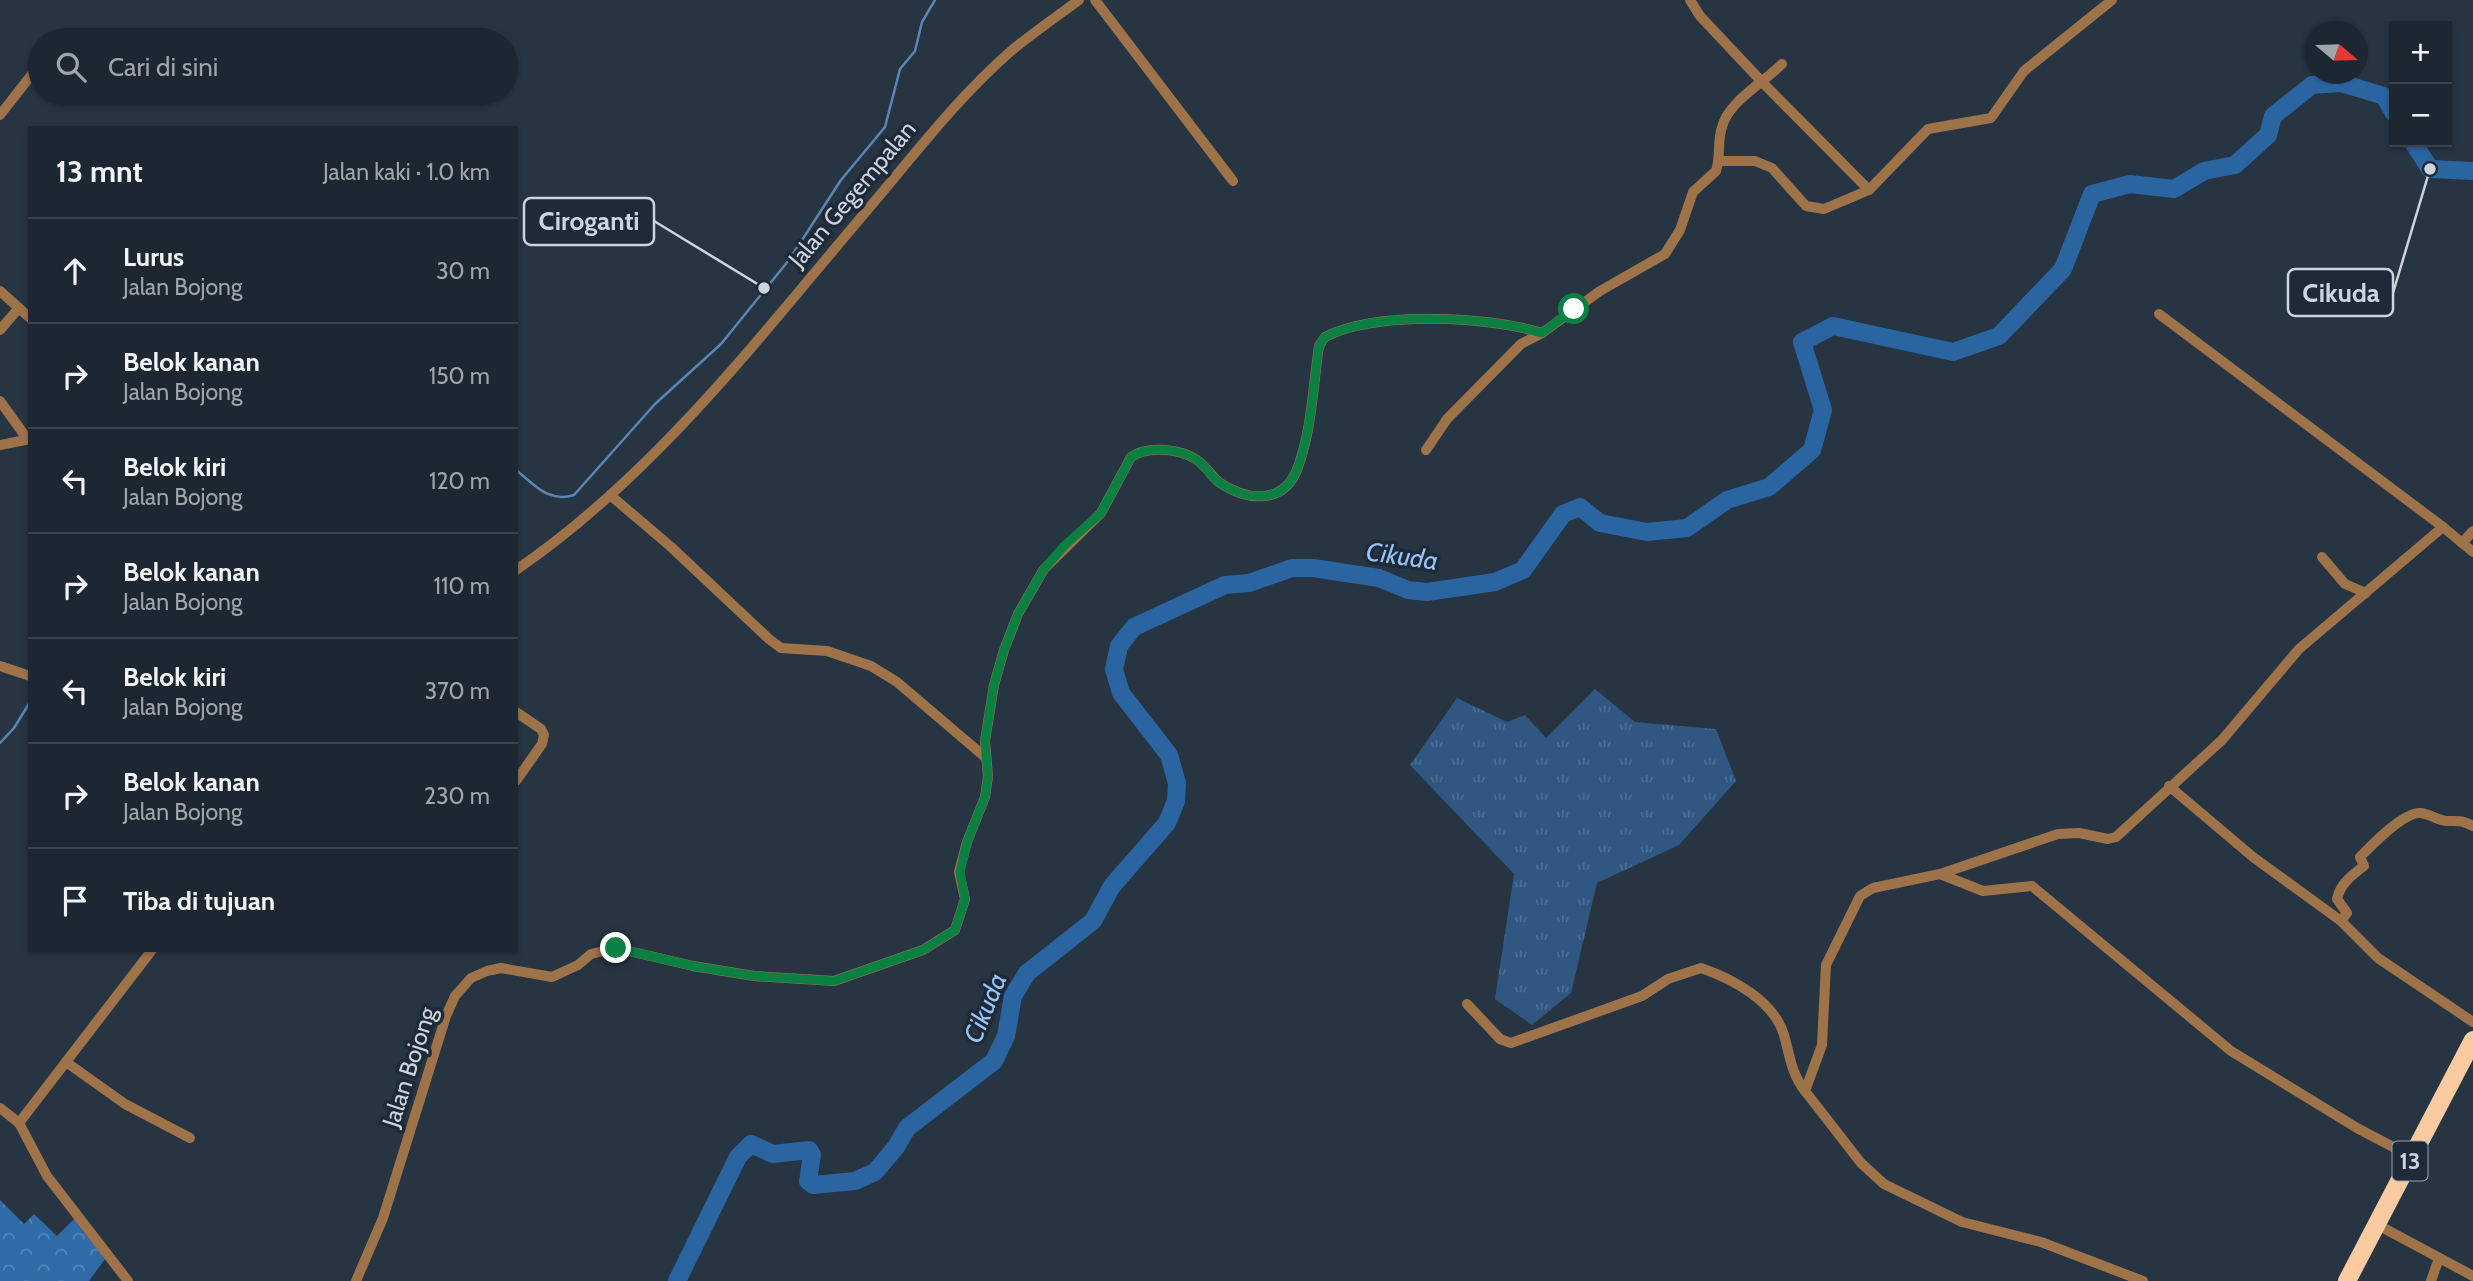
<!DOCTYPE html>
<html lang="id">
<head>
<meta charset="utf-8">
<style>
	body { margin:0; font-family:Cabin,sans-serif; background:#252f3a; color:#f1f3f6 }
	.controls { position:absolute; right:21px; top:21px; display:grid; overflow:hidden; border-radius:0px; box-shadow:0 2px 5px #0004 }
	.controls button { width:63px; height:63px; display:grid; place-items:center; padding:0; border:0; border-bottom:2px solid #3b444d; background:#1d2732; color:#f1f3f6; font:35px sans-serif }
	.compass { position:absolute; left:2305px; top:21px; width:63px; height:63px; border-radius:50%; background:#1d2732; box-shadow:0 2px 5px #0004; rotate:109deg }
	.stop { position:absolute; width:21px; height:21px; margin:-16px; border:5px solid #0b8043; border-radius:50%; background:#fff }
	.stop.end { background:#0b8043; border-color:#fff; box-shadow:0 2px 7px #0008 }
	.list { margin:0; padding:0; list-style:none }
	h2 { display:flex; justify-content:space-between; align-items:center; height:91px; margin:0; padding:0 28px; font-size:30px }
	h2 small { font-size:23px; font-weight:400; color:#a0a5ac }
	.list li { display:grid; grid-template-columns:46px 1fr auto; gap:21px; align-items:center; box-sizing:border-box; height:105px; padding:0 28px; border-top:2px solid #3b444d }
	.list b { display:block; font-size:26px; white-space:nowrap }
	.list p { margin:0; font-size:23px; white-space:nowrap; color:#a0a5ac }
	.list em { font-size:23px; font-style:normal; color:#a0a5ac }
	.icon { flex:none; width:38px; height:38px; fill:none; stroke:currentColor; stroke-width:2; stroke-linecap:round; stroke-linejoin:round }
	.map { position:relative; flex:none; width:2473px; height:1281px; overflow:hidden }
	.search { position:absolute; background:#1d2732; box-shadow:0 2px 5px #0004; left:28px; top:28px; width:490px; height:77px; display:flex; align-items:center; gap:18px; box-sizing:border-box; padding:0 24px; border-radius:38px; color:#a0a5ac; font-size:26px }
	.panel { position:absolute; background:#1d2732; box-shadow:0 2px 5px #0004; left:28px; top:126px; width:490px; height:826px; border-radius:0px }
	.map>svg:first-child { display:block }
</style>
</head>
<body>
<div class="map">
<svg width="2473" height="1281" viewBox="0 0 2473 1281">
	<defs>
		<pattern id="grass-tufts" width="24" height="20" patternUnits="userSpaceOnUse" patternTransform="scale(1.75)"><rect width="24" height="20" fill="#305781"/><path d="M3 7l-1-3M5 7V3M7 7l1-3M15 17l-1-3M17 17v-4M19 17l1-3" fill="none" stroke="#4d6e92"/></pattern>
		<pattern id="forest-crowns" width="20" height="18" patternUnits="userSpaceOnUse" patternTransform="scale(1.75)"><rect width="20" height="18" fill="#306ba8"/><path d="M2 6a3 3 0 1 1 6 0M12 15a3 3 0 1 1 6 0" fill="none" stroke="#5686b7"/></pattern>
	</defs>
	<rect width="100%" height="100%" fill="#273442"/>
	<!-- grass -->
	<polygon fill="url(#grass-tufts)" points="1595,689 1635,722 1716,729 1736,781 1679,845 1597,883 1571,993 1532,1025 1495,999 1514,874 1410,765 1457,698 1507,722 1525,715 1546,738"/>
	<!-- forest -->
	<polygon fill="url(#forest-crowns)" points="0,1200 24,1224 34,1214 57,1236 74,1219 105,1259 89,1281 0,1281"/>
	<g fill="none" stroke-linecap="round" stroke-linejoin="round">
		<!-- stream -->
		<g stroke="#5b86b4" stroke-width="2.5">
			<path d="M516,470C535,485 548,503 574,495L655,404L721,344L789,260L841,180L885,127L900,69L915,51L922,22L935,0"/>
			<polyline points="0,743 14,728 30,702"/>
		</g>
		<!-- river -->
		<g stroke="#2a65a2" stroke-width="18">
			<polyline points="2413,142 2430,169 2473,171"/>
			<polyline points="677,1281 738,1157 751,1144 773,1154 809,1150 812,1155 808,1181 813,1185 855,1181 875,1172 896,1147 907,1128 994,1061 1006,1036 1013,996 1027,973 1093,921 1112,886 1167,823 1176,801 1177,783 1169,755 1121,693 1114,669 1119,646 1134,627 1225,585 1249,583 1292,568 1313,568 1379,578 1408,590 1427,592 1495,582 1523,570 1563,514 1580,507 1600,523 1647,532 1687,528 1727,500 1769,487 1812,450 1823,410 1802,342 1833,326 1953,352 1999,336 2063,269 2092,194 2130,184 2174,189 2204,171 2235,165 2268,135 2273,116 2312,85 2341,83 2384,96 2394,113"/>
		</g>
		<!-- minor -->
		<g stroke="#9e734a" stroke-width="10">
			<polyline points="1095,0 1233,181"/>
			<polyline points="1690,0 1700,16 1763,83 1869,190"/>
			<polyline points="0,115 40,64"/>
			<polyline points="1719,161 1755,161 1772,168 1806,206 1824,209 1869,190 1928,129 1991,118 2024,71 2112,0"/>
			<polyline points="0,291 30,318"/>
			<polyline points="2159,314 2443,527"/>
			<polyline points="0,330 19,308"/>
			<polyline points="0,401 28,440"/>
			<polyline points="0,445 30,439"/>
			<path d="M1426,450L1447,419L1521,344L1542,333L1600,291L1665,254L1680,230L1693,192L1716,171C1721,156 1717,142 1722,127C1728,102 1763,83 1782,64"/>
			<polyline points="610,495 670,546 769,639 781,648 827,651 871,666 897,682 985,757"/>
			<polyline points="2462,543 2473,531"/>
			<polyline points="2322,557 2345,584 2366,593"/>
			<path d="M516,570C655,475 761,335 869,208C915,154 958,97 1011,51C1033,33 1056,17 1079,0"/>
			<polyline points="0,666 30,676"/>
			<polyline points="516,712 541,729 544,735 542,744 516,781"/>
			<polyline points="2169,786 2253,857 2341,921 2378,958 2473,1022"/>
			<polyline points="1940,874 2058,834 2079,833 2108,839 2116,837 2222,740 2299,649 2443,527 2473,552"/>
			<path d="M2341,921L2347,913L2337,899C2340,884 2352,875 2364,866L2360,857C2372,845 2404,811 2421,813C2430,814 2439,821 2447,821C2459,821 2462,820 2473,826"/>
			<path d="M1467,1004L1500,1039L1511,1043L1642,996L1668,979L1701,968C1733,979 1774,1001 1784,1035C1790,1056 1791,1073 1805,1091"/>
			<polyline points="66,1062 125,1104 190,1138"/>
			<polyline points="0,1108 19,1123 47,1176 128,1281"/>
			<polyline points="19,1123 152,950"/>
			<polyline points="2376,1224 2473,1276"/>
			<path d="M356,1281L383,1218L446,1016L455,996L471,978L487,971L501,968L552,977L578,965L591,954L616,948L693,966L754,976L834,981L923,950L955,930L965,899L959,872L967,842L985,797L988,777L985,741L994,685L1004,650L1018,614L1044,569L1101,513L1131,457C1148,445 1181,449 1197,460C1206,466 1212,477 1220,483C1249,502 1285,504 1298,467C1312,428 1313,386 1319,346L1325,337C1377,311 1487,316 1542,333"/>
			<polyline points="2143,1281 2041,1242 1962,1222 1884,1184 1861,1163 1805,1091 1822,1045 1826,965 1860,896 1873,888 1940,874 1983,891 2032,886 2231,1051 2357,1128 2412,1157"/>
			<polyline points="2431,1281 2439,1258"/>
		</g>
		<!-- trunk -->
		<polyline stroke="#facba0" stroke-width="18" points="2347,1281 2473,1040"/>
	</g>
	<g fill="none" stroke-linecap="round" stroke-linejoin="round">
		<!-- route -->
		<path stroke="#0b8043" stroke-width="9" d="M616,948L693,966L754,976L834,981L923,950L955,930L965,899L960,872L967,842L985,797L988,777L985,741L994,685L1004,650L1018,614L1044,569L1065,545L1101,513L1131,457C1148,445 1181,449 1197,460C1206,466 1211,477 1220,483C1249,502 1285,504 1298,467C1312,428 1313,386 1319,346L1325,337C1377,311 1487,316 1542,333L1574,309"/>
	</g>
	<g text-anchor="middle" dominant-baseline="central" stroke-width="7" stroke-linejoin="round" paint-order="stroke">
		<!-- shield labels -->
		<rect fill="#1e2a37" stroke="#98a1ab" stroke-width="2" x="2392.5" y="1141.5" width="35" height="39" rx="5"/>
		<g font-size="23" font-weight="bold" fill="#ccd4dd">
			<text x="2410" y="1161">13</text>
		</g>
		<!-- street labels -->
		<g font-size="24" fill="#ccd4dd" stroke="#1e2a37">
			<text transform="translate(852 194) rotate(-50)">Jalan Gegempalan</text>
			<text transform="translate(409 1067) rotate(-72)">Jalan Bojong</text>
		</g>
		<!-- water labels -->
		<g font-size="26" font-style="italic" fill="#97c4f7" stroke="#1e2a37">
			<text transform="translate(1402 556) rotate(8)">Cikuda</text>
			<text transform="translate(985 1008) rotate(-68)">Cikuda</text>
		</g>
	</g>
	<!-- callouts -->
	<path fill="none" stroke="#ccd4dd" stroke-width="2.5" d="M764 288L654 221M2430 169L2393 293"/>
	<g fill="#ccd4dd" stroke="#1e2a37" stroke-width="2.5">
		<circle cx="764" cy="288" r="7"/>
		<circle cx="2430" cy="169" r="7"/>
	</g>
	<g fill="#1e2a37" stroke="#ccd4dd" stroke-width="2.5">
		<rect x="524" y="198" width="130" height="47" rx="7"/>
		<rect x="2288" y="269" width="105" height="47" rx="7"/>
	</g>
	<g font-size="26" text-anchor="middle" font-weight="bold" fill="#ccd4dd">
		<text x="589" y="230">Ciroganti</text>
		<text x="2341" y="302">Cikuda</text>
	</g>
</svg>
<div class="controls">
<button>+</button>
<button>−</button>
</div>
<svg class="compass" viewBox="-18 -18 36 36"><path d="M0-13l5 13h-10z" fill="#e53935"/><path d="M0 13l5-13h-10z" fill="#a0a5ac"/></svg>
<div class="stop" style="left:1574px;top:309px"></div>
<div class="stop end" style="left:616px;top:948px"></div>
<div class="search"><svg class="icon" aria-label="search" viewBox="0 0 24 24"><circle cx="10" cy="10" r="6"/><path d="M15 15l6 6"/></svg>Cari di sini</div>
<section class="panel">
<h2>13 mnt<small>Jalan kaki · 1.0 km</small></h2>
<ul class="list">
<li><svg class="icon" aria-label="ahead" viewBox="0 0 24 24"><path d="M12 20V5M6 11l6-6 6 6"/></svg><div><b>Lurus</b><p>Jalan Bojong</p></div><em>30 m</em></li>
<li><svg class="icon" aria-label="right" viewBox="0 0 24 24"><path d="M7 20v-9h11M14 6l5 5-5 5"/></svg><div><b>Belok kanan</b><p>Jalan Bojong</p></div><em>150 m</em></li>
<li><svg class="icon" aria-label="left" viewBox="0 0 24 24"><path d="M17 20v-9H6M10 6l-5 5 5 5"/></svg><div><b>Belok kiri</b><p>Jalan Bojong</p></div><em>120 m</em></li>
<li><svg class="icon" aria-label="right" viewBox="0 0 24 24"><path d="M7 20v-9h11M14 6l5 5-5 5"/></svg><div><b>Belok kanan</b><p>Jalan Bojong</p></div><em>110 m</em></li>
<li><svg class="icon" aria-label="left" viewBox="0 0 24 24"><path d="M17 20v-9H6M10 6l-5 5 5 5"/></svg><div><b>Belok kiri</b><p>Jalan Bojong</p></div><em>370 m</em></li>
<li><svg class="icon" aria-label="right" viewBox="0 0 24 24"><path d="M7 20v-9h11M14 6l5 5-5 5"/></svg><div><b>Belok kanan</b><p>Jalan Bojong</p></div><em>230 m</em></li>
<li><svg class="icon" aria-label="arrive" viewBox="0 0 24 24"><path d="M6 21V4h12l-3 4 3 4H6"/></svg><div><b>Tiba di tujuan</b></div></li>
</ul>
</section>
</div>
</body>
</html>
